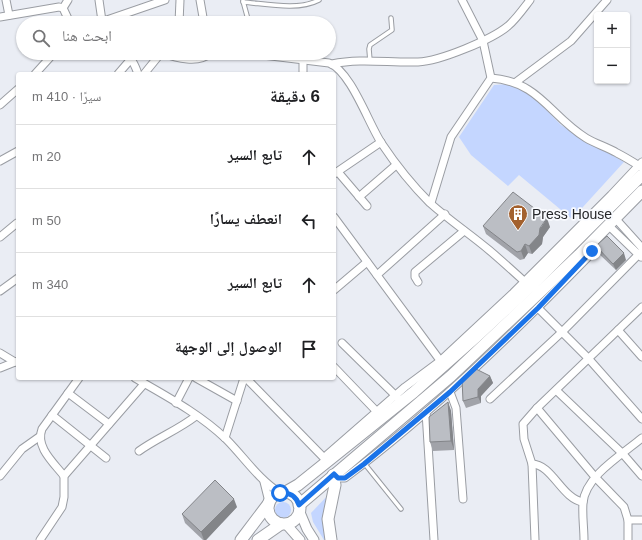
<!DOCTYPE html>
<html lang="ar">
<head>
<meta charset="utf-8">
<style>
	body { margin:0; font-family:Helvetica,"Noto Naskh Arabic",sans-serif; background:#f2f2f2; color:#202124; direction:rtl }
	.controls { position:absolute; right:12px; top:12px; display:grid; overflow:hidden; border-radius:4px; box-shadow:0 1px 3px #0004 }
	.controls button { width:36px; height:36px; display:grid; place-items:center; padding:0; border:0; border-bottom:1px solid #e0e0e0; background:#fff; color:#202124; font:20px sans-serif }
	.stop { position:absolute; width:12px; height:12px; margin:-9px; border:3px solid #1a73e8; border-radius:50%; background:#fff }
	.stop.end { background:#1a73e8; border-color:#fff; box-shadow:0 1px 4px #0008 }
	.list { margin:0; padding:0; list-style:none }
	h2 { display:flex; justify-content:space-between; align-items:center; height:52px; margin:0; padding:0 16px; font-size:17px }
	h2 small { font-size:13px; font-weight:400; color:#757577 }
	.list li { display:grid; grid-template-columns:26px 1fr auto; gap:12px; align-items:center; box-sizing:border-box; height:64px; padding:0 16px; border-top:1px solid #e0e0e0 }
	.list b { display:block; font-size:15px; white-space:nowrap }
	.list em { font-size:13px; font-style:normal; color:#757577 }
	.icon { flex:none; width:22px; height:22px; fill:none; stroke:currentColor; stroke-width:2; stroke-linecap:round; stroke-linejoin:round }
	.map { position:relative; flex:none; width:642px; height:540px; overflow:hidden; direction:ltr }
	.search { position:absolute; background:#fff; box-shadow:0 1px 3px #0004; left:16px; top:16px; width:320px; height:44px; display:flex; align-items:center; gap:10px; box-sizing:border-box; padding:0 14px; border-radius:22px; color:#757577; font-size:15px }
	.panel { position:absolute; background:#fff; box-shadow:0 1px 3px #0004; left:16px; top:72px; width:320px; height:308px; border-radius:4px; direction:rtl }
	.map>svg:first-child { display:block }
</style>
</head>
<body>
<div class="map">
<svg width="642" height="540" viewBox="0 0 642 540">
	<rect width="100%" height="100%" fill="#eaedf4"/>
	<!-- grass -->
	<g fill="#c4d6ff">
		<polygon points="508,84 531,94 561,125 624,162 572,219 519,175 508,186 471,155 459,137 494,85"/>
		<polygon points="331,492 328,540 324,540 313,522 311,513"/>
		<circle cx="283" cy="510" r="8"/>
	</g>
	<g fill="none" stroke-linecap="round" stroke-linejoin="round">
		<defs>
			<g id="service">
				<polyline points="243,1 249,23"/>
				<path d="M243,2C267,4 298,11 319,0"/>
				<polyline points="370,61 369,49 370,45 392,30 391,18"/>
				<polyline points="364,463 401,509"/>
			</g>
			<g id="minor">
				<polyline points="6,0 9,15"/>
				<polyline points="99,0 102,21"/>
				<polyline points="200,0 204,23"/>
				<polyline points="63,8 68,0"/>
				<polyline points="0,17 59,7 63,8 70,23"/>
				<polyline points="98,23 165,0"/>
				<polyline points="179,23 180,0"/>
				<path d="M123,53C132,58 135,65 138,74"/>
				<path d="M163,53C176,58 199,64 210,53"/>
				<path d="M245,53L329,63C351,71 369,125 382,144C396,165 412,185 430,203C449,220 470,234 489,250C502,261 514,272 526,283"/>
				<polyline points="303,61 303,74"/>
				<path d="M332,64C361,58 389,63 418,62C440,61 491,40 508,26C517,18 523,9 530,0"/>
				<polyline points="35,74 54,53"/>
				<polyline points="118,74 131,59"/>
				<polyline points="144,74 161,53"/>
				<path d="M491,78C540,82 549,115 586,138C596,144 607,147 617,153C625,157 633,162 641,167"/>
				<polyline points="516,82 571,41 607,0"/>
				<polyline points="0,105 18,89"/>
				<polyline points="0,161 18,151"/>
				<polyline points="338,172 367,206"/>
				<polyline points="334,174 381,142"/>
				<polyline points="359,197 396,165"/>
				<polyline points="431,203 451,137 491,78 483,41 462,0"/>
				<polyline points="334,217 442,363"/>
				<polyline points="615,218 642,248"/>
				<polyline points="608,225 641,257"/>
				<polyline points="0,237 17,223"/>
				<polyline points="377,275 445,214"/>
				<polyline points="418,282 415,277 415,272 464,231"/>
				<polyline points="334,290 367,262"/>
				<polyline points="0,291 18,278"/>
				<polyline points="538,308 588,358 642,419"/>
				<polyline points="618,330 642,357"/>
				<polyline points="342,343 399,399"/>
				<polyline points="0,353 15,362 18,361"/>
				<polyline points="334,367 380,415"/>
				<polyline points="0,368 15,362"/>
				<path d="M135,378C166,396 200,414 226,439C244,457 258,479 280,493"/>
				<polyline points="196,378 237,401"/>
				<polyline points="246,378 327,461"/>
				<polyline points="557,391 623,454 642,476"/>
				<polyline points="450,392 456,408 463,499"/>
				<polyline points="68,393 109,424"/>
				<polyline points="490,399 562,332 642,251"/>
				<polyline points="176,403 189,378"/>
				<polyline points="537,408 595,477 624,507 628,520 628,540"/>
				<polyline points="426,412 434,540"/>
				<polyline points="52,415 106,458"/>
				<polyline points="225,438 244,378"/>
				<path d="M139,451C157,438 178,430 196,416"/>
				<polyline points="327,455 405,387 440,361 513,293 611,195 642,162"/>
				<path d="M532,464C552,464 562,499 583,502"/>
				<path d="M334,474L339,478H345C434,411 513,334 591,254L594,248V240"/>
				<polyline points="0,476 22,449 39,437"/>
				<path d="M64,476C54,463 35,447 42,429L79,378"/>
				<polyline points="264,482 269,502"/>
				<polyline points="628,520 642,520"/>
				<polyline points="40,540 62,507 64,497 64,476 144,384"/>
				<polyline points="535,540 532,464 524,439 523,424 537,408 642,307"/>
				<path d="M584,540C584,528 582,515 583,503C585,476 623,454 642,438"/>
			</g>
			<g id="tertiary">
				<polyline points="299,510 307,529 314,540"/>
				<polyline points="286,524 300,540"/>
			</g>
			<g id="primary">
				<circle cx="284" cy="508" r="16"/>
				<polyline points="284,493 298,485 414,392 475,338 530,287 642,175"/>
				<polyline points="299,505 451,376 579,255 642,191"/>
				<polyline points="241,540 269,503"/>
				<polyline points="258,540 281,524"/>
				<polyline points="331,540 328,519 335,485 333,475"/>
			</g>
		</defs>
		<!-- service casing -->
		<use href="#service" stroke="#9a9da3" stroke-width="5.5"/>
		<!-- minor casing -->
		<use href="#minor" stroke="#9a9da3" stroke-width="9"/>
		<!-- tertiary casing -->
		<use href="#tertiary" stroke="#9a9da3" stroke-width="11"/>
		<!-- primary casing -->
		<use href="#primary" stroke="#9a9da3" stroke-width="13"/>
		<!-- service -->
		<use href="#service" stroke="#fff" stroke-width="3.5"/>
		<!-- minor -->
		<use href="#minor" stroke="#fff" stroke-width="7"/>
		<!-- tertiary -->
		<use href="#tertiary" stroke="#fff" stroke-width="9"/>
		<!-- primary -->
		<use href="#primary" stroke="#fff" stroke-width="11"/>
	</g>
	<!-- wall -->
	<g fill="#a1a3a9">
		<polygon points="483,226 550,227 543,237 542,244 532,254 528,253 524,259 520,260 486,234"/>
		<polygon points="596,246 626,260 616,270 598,253"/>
		<polygon points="490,376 493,383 481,396 481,403 466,408 463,401"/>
		<polygon points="448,402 451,411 454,450 433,451 430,442"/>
		<polygon points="237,507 206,540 203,540 185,523 182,514"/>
	</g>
	<!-- shaded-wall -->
	<g fill="#838589">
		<polygon points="547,218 550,227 543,237 542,244 532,254 529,246"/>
		<polygon points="525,244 528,253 524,259 521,251"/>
		<polygon points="624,253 626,260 616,270 613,264"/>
		<polygon points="490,376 493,383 481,396 481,403 478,397 478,389"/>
		<polygon points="448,402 451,411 454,450 451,441"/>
		<polygon points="234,499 237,507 206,540 204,540 201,532"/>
	</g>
	<!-- building -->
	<g fill="#bbbec4" stroke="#838589">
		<polygon points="513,192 547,218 540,228 539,235 529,246 525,244 521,251 517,252 483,226"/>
		<polygon points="607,236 624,253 613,264 596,246"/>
		<polygon points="474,368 490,376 478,389 478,397 463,401 462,379"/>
		<polygon points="448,402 451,441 430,442 429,417"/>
		<polygon points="215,480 234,499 201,532 182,514"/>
	</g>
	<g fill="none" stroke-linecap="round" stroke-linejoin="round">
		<!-- route -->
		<path stroke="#1a73e8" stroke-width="5" d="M280,493C289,492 296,496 299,505L334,474L338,478H345L364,464L450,392L538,308L592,251"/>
	</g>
	<!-- icons -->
	<defs>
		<symbol id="building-pin" viewBox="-11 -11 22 30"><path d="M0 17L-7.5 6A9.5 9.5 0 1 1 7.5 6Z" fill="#a3612e" stroke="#f9fbff"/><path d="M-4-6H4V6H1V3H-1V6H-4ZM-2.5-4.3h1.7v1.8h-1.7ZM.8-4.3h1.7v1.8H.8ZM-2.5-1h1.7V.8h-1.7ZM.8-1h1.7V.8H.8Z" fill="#fff"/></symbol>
	</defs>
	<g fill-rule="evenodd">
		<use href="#building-pin" x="507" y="203" width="22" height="30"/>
	</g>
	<g text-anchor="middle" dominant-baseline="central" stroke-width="3.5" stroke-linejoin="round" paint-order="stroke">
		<!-- poi labels -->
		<g font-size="14" fill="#26272a" stroke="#f9fbff" text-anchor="start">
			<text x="532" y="214">Press House</text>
		</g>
	</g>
</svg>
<div class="controls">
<button>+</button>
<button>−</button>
</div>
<div class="stop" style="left:280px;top:493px"></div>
<div class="stop end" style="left:592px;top:251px"></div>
<div class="search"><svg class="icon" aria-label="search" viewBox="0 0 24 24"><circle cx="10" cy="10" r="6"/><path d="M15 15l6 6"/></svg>ابحث هنا</div>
<section class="panel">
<h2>6 دقيقة<small>سيرًا · 410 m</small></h2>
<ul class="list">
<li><svg class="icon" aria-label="ahead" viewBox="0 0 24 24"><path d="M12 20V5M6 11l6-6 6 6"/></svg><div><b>تابع السير</b></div><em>20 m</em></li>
<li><svg class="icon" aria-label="left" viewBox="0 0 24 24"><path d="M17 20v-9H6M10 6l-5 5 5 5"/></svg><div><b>انعطف يسارًا</b></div><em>50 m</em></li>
<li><svg class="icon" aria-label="ahead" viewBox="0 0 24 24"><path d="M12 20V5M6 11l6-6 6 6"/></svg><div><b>تابع السير</b></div><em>340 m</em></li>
<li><svg class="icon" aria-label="arrive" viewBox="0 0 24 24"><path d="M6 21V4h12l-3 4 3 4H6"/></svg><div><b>الوصول إلى الوجهة</b></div></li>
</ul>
</section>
</div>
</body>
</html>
